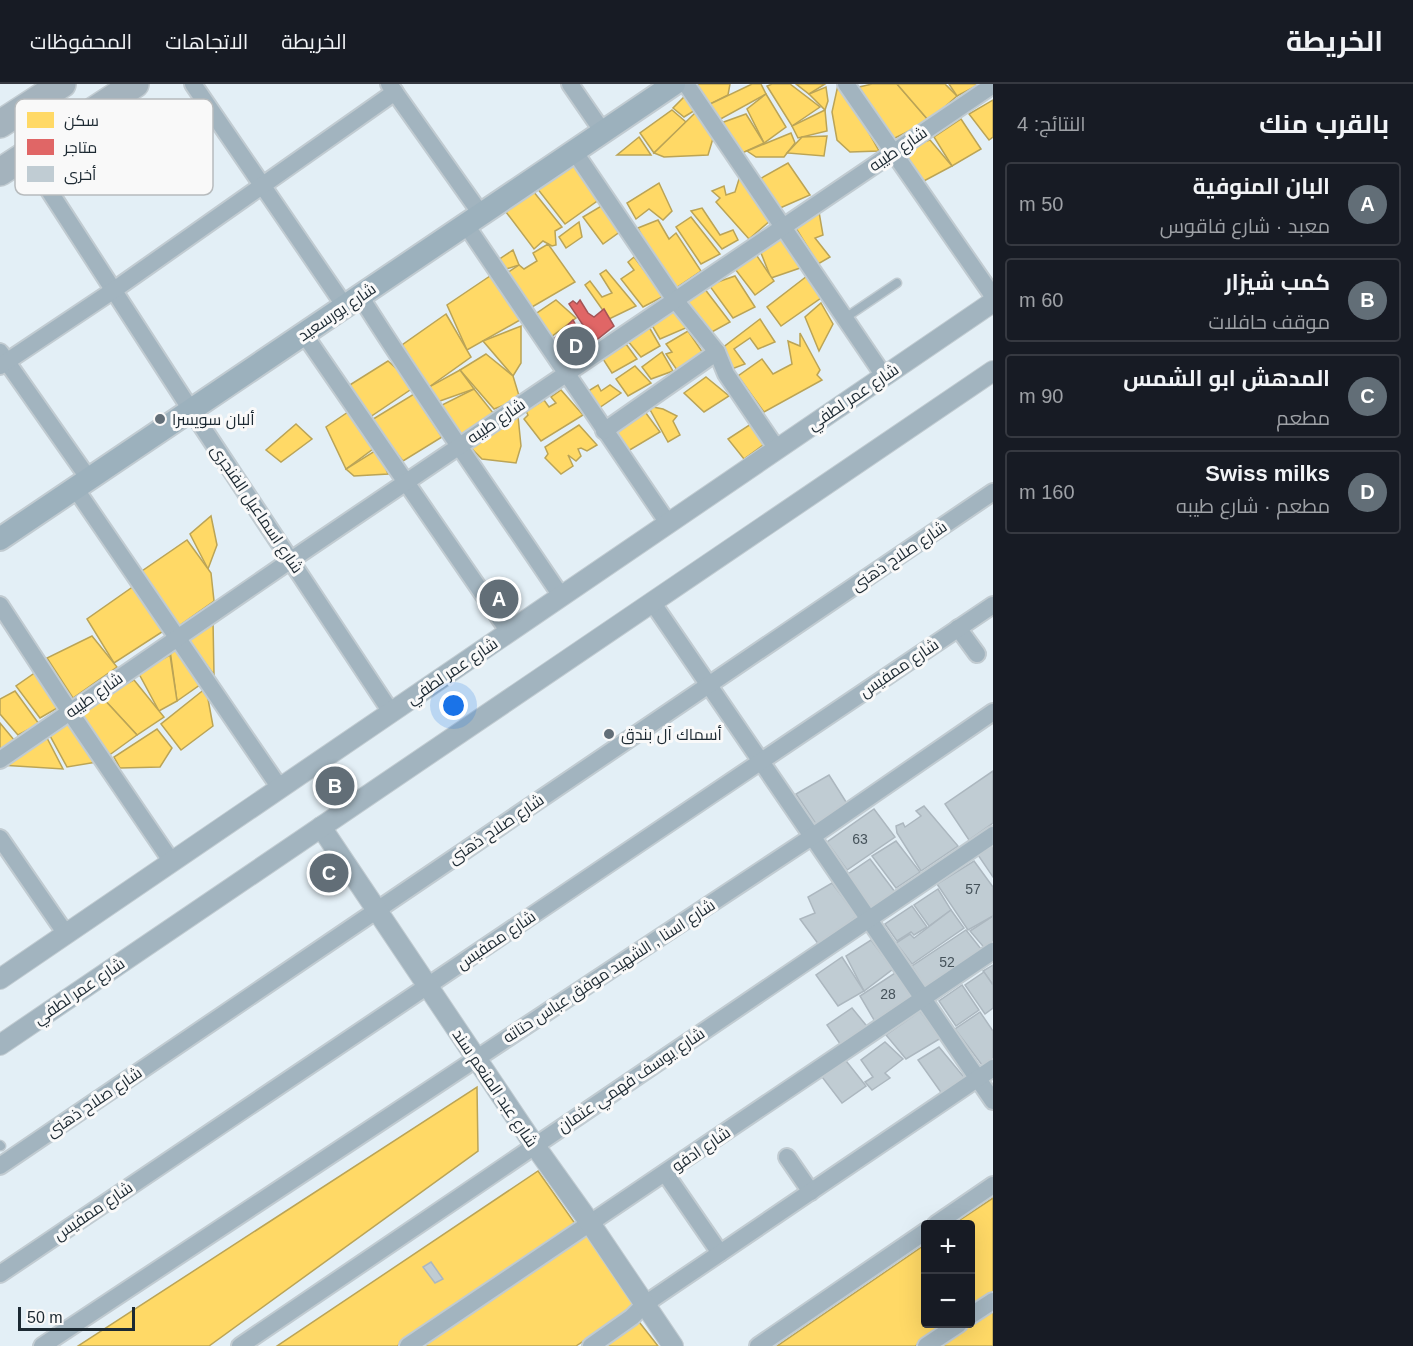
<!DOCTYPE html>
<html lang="ar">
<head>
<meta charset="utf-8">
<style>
	body { margin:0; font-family:Arial,Cairo,sans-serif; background:#242831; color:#f1f3f6; direction:rtl }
	.controls { position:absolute; right:18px; bottom:18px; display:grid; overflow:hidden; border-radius:6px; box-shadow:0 6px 24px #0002 }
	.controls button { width:54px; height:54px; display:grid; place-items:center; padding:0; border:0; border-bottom:2px solid #363941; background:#171b24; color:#f1f3f6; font:30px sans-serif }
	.scale { position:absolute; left:18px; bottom:15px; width:117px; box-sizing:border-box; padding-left:6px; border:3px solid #1c2932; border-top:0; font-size:16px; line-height:21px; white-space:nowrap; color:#1c2932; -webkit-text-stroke:4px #f9f9f9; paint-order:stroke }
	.you { position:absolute; left:454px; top:622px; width:21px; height:21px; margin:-15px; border:4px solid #fff; border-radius:50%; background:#1a73e8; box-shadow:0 0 0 9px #1a73e833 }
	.badge { display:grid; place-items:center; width:39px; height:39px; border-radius:50%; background:#626e77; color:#fff; font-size:20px; font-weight:700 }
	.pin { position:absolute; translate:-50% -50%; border:3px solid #fff; box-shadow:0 2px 6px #0006 }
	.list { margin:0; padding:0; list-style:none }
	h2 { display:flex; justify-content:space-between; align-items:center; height:78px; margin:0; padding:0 24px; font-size:26px }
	h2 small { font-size:20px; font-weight:400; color:#9ea1a6 }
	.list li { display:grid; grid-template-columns:39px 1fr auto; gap:18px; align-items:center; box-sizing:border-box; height:84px; margin:0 12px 12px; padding:0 12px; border:2px solid #363941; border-radius:6px }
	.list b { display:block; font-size:22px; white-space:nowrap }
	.list p { margin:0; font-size:20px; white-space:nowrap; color:#9ea1a6 }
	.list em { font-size:20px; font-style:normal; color:#9ea1a6 }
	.map { position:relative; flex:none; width:993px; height:1262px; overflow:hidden; direction:ltr }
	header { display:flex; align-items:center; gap:36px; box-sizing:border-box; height:84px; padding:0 30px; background:#171b24; border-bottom:2px solid #363941 }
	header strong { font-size:28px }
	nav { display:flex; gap:33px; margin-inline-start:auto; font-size:21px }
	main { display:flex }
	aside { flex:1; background:#171b24 }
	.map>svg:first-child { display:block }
</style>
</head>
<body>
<header>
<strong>الخريطة</strong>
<nav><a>الخريطة</a><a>الاتجاهات</a><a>المحفوظات</a></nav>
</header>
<main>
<aside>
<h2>بالقرب منك<small>النتائج: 4</small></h2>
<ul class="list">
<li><span class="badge">A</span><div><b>البان المنوفية</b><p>معبد · شارع فاقوس</p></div><em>50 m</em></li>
<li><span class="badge">B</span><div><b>كمب شيزار</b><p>موقف حافلات</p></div><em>60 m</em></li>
<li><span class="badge">C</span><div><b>المدهش ابو الشمس</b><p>مطعم</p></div><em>90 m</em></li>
<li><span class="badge">D</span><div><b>Swiss milks</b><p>مطعم · شارع طيبه</p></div><em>160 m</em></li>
</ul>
</aside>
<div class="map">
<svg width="993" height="1262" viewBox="0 0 993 1262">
	<rect width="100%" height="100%" fill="#e3eff6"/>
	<!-- homes -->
	<g fill="#ffd966" stroke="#bba456" stroke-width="1.5">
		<polygon points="699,0 730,0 728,11 708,21 696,2"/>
		<polygon points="752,0 761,0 766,10 717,37 708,21"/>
		<polygon points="772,0 790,0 820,23 792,42 767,2"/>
		<polygon points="796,0 825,0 809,10"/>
		<polygon points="872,0 897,0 929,37 891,56 859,3"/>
		<polygon points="897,0 945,0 957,12 929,37"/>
		<polygon points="949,0 980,0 957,12"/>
		<polygon points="838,1 864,40 879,67 850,68 837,56 832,28"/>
		<polygon points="826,3 828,17 825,26 809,10"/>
		<polygon points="688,9 697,25 684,33 673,24"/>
		<polygon points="766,10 786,43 764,59 747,25"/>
		<polygon points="993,16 993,53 989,56 969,30"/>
		<polygon points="672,26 686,38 654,69 640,49"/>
		<polygon points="825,26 827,47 798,54 792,42"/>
		<polygon points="695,29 714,51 708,71 664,73 654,69"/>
		<polygon points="746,30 764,59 740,70 721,39"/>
		<polygon points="961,35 981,65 952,82 934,53"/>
		<polygon points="791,49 795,59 784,73 756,73 747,67"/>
		<polygon points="827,52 824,72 787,69 802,53"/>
		<polygon points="639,53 651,71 617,71"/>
		<polygon points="930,56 952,82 922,98 897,66"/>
		<polygon points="571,74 600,115 565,140 533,99"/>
		<polygon points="788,79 810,111 780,124 758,96"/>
		<polygon points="740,92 771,136 749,155 716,118 720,114 712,107 724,102 726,111 735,108"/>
		<polygon points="659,99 672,127 663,136 649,125 636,135 627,119"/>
		<polygon points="529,102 562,143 555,147 556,161 552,162 543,157 534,165 503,124"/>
		<polygon points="603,121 621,147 603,160 583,133"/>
		<polygon points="702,124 720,151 733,146 738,156 722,165 691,127"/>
		<polygon points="819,128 823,151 815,154 830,173 818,180 794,141"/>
		<polygon points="691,133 720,170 701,180 676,143"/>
		<polygon points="658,136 669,155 676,149 701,187 670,208 638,144"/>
		<polygon points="579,138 582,153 566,164 559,153"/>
		<polygon points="782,150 803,183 771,194 761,169"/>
		<polygon points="548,160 575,198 532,223 507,195 507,189 519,181 524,185 537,177 533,169"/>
		<polygon points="513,166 519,181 503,186 498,176"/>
		<polygon points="755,169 774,197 755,211 735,185"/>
		<polygon points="634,173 664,212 643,223 621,195 634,186 628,178"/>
		<polygon points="606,186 636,222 609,235 585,201 590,197 602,213 612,209 600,190"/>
		<polygon points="493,190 520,236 467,266 447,221"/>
		<polygon points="735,192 755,223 733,234 709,201"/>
		<polygon points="807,192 821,214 781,242 767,223"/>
		<polygon points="704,204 730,238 710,249 686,218"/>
		<polygon points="556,216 576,234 551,253 534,231"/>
		<polygon points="821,219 833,240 819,267 805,233"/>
		<polygon points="674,224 688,243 660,255 650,238"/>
		<polygon points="446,230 471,273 429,303 402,261"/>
		<polygon points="760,235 775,258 758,265 750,254 734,265 745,280 729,286 717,268"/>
		<polygon points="521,242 521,279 513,292 483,257"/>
		<polygon points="649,243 660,262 641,273 627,256"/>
		<polygon points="688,247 703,269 677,286 666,270 672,268 666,260"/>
		<polygon points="800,249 820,286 817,291 822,296 764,328 738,292 762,275 773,290 792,280 788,257 800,262"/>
		<polygon points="626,260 637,275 612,289 603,275"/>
		<polygon points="662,268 673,287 651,295 642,283"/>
		<polygon points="486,270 513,292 520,315 494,325 460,286"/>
		<polygon points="388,277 416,302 370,333 345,304"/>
		<polygon points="635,282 651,299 628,312 616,295"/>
		<polygon points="460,286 474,305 437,318 429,303"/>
		<polygon points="706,293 729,312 704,328 684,309"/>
		<polygon points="598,301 601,307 610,301 621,309 596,326 585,309"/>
		<polygon points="474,305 494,330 460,353 442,321"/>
		<polygon points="561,306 583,331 541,357 524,335 528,331 526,327 544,316 549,323 556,319 551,313"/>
		<polygon points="414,310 442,353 403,377 370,337"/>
		<polygon points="640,321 660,348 628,367 609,343"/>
		<polygon points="648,322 663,325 677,332 673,337 680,351 668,358"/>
		<polygon points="351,326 373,365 346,385 326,343"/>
		<polygon points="518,332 521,362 516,379 482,375 470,363"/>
		<polygon points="754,338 766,359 744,375 728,355"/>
		<polygon points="296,340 312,355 281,378 266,366"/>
		<polygon points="579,341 597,361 587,367 581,364 578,365 581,372 576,377 568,371 573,382 561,390 545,374 548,370 545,363"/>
		<polygon points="378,365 388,390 354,392 346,385"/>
		<polygon points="211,432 217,461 208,485 190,450"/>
		<polygon points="187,456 211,489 214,517 176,544 142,487"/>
		<polygon points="134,502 165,546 114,579 87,535"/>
		<polygon points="213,536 214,591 186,553"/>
		<polygon points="92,552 117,583 73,614 47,574"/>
		<polygon points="188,557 214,591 177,617 170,566"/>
		<polygon points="170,571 177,617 159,627 138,588"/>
		<polygon points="36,588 59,623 40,634 16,602"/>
		<polygon points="134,596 164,633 137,651 101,612"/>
		<polygon points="206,604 213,642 181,666 161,640"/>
		<polygon points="15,607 39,640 18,651 0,630 0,615"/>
		<polygon points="101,612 137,651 108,672 79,627"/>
		<polygon points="0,639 15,657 0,668"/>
		<polygon points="69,639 103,677 67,683 48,648"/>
		<polygon points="157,645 172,664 160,683 120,684 114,673"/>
		<polygon points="46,652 63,685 0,681"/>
		<polygon points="477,1003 478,1067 209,1262 78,1262"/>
		<polygon points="538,1087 576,1141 397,1262 277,1262"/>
		<polygon points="993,1114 993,1208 970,1224 970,1140 954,1140"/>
		<polygon points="587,1148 636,1222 576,1262 416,1262"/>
		<polygon points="926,1160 926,1240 948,1240 915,1262 777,1262"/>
		<polygon points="993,1225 993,1262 940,1262"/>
		<polygon points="636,1234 658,1262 597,1262"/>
	</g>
	<!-- shops -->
	<polygon fill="#e06666" stroke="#a55456" stroke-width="1.5" points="580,216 588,229 594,233 604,225 614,242 569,278 555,254 573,236 578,245 583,241 569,220 573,217 577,220"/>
	<!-- building -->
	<g fill="#c0ccd3" stroke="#acb7bf" stroke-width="1.5">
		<polygon points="993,687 993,739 969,756 945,720"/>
		<polygon points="829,691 848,721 816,740 796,710"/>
		<polygon points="924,722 958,762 921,787 897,749 896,742 903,739 905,743 921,732 916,727"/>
		<polygon points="874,725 895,753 847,786 827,758"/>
		<polygon points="896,757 920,788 896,804 872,772"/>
		<polygon points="993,761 993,793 978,771"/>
		<polygon points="870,775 895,808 873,826 848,790"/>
		<polygon points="974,777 993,803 993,832 968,846 937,800"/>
		<polygon points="832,799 857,832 819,861 800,835 815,829 808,813"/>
		<polygon points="938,805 951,826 929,842 914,821"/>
		<polygon points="912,822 927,843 914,851 911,848 897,857 885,840"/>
		<polygon points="951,826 964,844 912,880 896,859 910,850 914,854"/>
		<polygon points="993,832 993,864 988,868 970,847"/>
		<polygon points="966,846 985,870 928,908 912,882"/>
		<polygon points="871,856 893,885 864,907 846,872"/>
		<polygon points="842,873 864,907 838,922 816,891"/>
		<polygon points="993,881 993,901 983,887"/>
		<polygon points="984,888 993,901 993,924 985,930 965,901"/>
		<polygon points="895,889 914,915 877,941 860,912"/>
		<polygon points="962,901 979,926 956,942 939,917"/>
		<polygon points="852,924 870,946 845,967 827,941"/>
		<polygon points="920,927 941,954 906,975 886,951"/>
		<polygon points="980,928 993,947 993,980 985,985 955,945"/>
		<polygon points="885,958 903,975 885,989 890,994 872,1006 865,998 873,993 861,976"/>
		<polygon points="939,963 968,998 945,1014 918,976"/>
		<polygon points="843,973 866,1002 842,1019 819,989"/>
		<polygon points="431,1178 443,1195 435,1199 423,1183"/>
	</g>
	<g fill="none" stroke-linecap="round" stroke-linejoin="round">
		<defs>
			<g id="service">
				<polyline points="845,234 897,199"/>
				<polyline points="0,1061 1,1062"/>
			</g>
			<g id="minor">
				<polyline points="193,0 344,221"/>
				<polyline points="389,0 481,130"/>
				<polyline points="570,0 603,48"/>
				<polyline points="686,0 884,292"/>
				<polyline points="846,0 993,212"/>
				<polyline points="574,67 675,216 717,268 726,290 777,365"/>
				<polyline points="26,71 191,326 391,628"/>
				<polyline points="466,141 668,439"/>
				<path d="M360,212C424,314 494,412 561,512"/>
				<polyline points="304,250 509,548"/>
				<polyline points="0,268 89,395"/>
				<polyline points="0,282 114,206 395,8"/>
				<polyline points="604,347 717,268"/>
				<polyline points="75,404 280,704"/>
				<polyline points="652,518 993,1017"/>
				<polyline points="0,521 70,628 172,778"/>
				<polyline points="958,544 977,570"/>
				<polyline points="0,676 291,476 993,1"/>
				<polyline points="0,754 66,850"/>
				<polyline points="787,1073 811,1108"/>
				<polyline points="0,1082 993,408"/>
				<polyline points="665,1089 720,1169"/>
				<polyline points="936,1140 993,1101"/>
				<polyline points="0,1190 993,521"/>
				<polyline points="970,1232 993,1217"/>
				<polyline points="42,1262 813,752 993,628"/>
				<polyline points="240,1262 993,751"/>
				<polyline points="408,1262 993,867"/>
				<polyline points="591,1262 632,1233 645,1220 993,984"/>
				<polyline points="758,1262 926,1147"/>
				<polyline points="926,1262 959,1240"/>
			</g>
			<g id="tertiary">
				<polyline points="321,743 535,1062 590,1139 673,1262"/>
				<polyline points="0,895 993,218"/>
				<polyline points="0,961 993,287"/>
			</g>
			<polyline id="secondary" points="0,455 674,0"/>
			<g id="trunk">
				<polyline points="0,40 62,0"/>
				<polyline points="0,88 135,0"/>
			</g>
		</defs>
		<!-- service casing -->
		<use href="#service" stroke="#c1cbd1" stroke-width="11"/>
		<!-- minor casing -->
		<use href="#minor" stroke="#c1cbd1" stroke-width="20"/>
		<!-- tertiary casing -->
		<use href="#tertiary" stroke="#c1cbd1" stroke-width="22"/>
		<!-- secondary casing -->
		<use href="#secondary" stroke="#c1cbd1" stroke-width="26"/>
		<!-- trunk casing -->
		<use href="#trunk" stroke="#c1cbd1" stroke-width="30"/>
		<!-- service -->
		<use href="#service" stroke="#a2b4bf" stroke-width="8"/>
		<!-- minor -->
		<use href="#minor" stroke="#a2b4bf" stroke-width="16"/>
		<!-- tertiary -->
		<use href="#tertiary" stroke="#a2b4bf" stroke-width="20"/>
		<!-- secondary -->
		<use href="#secondary" stroke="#9cb1bd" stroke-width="22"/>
		<!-- trunk -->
		<use href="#trunk" stroke="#a4b3bd" stroke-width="27"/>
	</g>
	<!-- markers -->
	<g fill="#626e77" stroke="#f9f9f9" stroke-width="2">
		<circle cx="160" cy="335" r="6"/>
		<circle cx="609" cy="650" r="6"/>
	</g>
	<g text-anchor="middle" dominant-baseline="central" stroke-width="6" stroke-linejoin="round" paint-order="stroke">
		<!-- number labels -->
		<g font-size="14" fill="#45525a">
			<text x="860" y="755">63</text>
			<text x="973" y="805">57</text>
			<text x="947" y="878">52</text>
			<text x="888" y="910">28</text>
		</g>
		<!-- street labels -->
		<g font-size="16" fill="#1c2932" stroke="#f9f9f9">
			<text transform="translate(898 65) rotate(-34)">شارع طيبه</text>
			<text transform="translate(337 228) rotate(-34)">شارع بورسعيد</text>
			<text transform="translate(853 313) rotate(-34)">شارع عمر لطفي</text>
			<text transform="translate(496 337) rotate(-34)">شارع طيبه</text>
			<text transform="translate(257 425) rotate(56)">شارع اسماعيل الفنجرى</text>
			<text transform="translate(899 472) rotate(-34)">شارع صلاح ذهنى</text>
			<text transform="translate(899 584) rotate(-34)">شارع ممفيس</text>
			<text transform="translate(452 587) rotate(-34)">شارع عمر لطفي</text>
			<text transform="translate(94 611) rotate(-35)">شارع طيبه</text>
			<text transform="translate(496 745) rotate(-34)">شارع صلاح ذهنى</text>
			<text transform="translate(496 856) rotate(-34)">شارع ممفيس</text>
			<text transform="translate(609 887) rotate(-33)">شارع اسنا , الشهيد موفق عباس حتاته</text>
			<text transform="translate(79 907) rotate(-34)">شارع عمر لطفي</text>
			<text transform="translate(631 996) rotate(-34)">شارع يوسف فهمي عثمان</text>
			<text transform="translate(495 1004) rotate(56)">شارع عبد المنعم سند</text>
			<text transform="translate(94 1018) rotate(-34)">شارع صلاح ذهنى</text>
			<text transform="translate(701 1065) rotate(-34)">شارع ادفو</text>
			<text transform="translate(93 1127) rotate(-34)">شارع ممفيس</text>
		</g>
		<!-- poi labels -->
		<g font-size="16" fill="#1c2932" stroke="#f9f9f9" text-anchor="start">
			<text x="172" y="335">ألبان سويسرا</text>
			<text x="621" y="650">أسماك آل بندق</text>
		</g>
	</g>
	<!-- legend -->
	<rect x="15" y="15" width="198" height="96" rx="9" fill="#f9f9f9" stroke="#b7bbbd" stroke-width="1.5"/>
	<rect x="27" y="28" width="27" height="16" fill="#ffd966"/>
	<rect x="27" y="55" width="27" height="16" fill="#e06666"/>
	<rect x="27" y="82" width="27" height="16" fill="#c0ccd3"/>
	<g font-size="16" fill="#1c2932">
		<text x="64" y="42">سكن</text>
		<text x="64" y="69">متاجر</text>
		<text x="64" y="96">أخرى</text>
	</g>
</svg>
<div class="controls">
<button>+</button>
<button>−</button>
</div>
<div class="scale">50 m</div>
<div class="you"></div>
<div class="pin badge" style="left:499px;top:515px">A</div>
<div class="pin badge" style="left:335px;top:702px">B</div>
<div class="pin badge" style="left:329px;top:789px">C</div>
<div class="pin badge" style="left:576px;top:262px">D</div>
</div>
</main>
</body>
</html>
